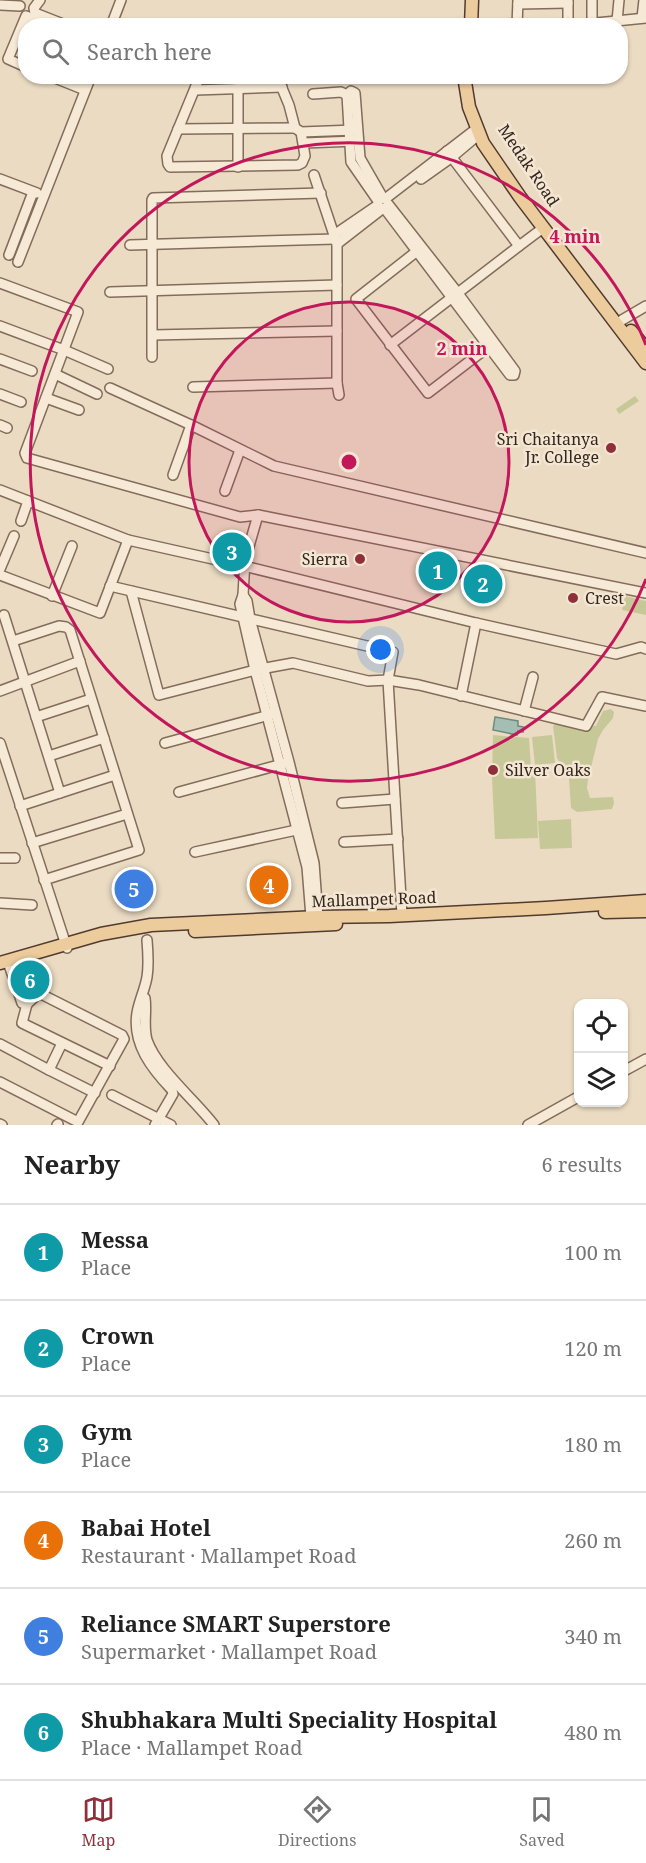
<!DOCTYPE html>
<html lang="en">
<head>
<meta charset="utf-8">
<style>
	body { margin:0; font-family:"Noto Serif",serif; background:#f6f6f6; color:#222 }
	.controls { position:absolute; right:18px; bottom:18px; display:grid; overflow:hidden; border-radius:12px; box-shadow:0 2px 4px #0004 }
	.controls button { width:54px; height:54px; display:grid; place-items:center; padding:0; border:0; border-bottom:2px solid #e0e0e0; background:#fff; color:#222; font:30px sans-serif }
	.you { position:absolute; left:381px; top:650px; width:21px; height:21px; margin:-15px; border:4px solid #fff; border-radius:50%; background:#1a73e8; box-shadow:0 0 0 9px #1a73e833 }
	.badge { display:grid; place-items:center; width:39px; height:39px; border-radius:50%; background:#8e2f3a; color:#fff; font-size:20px; font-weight:700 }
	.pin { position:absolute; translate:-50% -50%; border:3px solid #fff; box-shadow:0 2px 6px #0006 }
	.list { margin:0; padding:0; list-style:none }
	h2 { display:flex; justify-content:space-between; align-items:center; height:78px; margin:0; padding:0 24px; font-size:26px }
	h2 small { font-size:20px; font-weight:400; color:#767676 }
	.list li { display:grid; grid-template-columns:39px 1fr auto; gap:18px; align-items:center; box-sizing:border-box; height:96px; padding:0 24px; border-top:2px solid #e0e0e0 }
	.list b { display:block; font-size:22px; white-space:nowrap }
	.list p { margin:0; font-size:20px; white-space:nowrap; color:#767676 }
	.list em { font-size:20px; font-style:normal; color:#767676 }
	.icon { flex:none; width:33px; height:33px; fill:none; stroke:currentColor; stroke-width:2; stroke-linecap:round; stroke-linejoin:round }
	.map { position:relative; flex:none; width:646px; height:1125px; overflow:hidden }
	.search { position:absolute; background:#fff; box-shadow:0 2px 4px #0004; left:18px; right:18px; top:18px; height:66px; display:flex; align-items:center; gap:15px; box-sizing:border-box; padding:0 21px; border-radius:24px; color:#767676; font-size:22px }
	.sheet { height:654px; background:#fff }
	nav { display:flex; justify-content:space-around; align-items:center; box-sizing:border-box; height:84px; border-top:2px solid #e0e0e0; background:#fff; font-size:16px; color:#767676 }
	nav a { display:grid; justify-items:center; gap:3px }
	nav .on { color:#8e2f3a }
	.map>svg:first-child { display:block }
</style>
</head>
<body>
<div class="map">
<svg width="646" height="1125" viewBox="0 0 646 1125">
	<rect width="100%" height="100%" fill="#ebdbc3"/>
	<!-- green -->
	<g fill="#c7c898">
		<polygon points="635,396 639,401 619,414 616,409"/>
		<polygon points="625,596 646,601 646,615 622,610"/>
		<polygon points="611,709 614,712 613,718 603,730 598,739 588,780 587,788 590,798 613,797 614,803 612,809 577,812 571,808 569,778 557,758 553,726 558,722 596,726 603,711"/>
		<polygon points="493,735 529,738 531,768 535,769 538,838 495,839 492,778"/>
		<polygon points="552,735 555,763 535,765 532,737"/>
		<polygon points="571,819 572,848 540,849 538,821"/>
	</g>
	<!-- water -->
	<polygon fill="#a5beb4" stroke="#6c8b80" stroke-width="1.5" points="495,717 518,721 518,726 524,727 523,732 518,731 517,735 493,730"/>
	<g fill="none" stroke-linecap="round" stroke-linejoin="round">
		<defs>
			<g id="minor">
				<polyline points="40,0 34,8 35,13 68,26"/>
				<polyline points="568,0 568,25"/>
				<polyline points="518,4 568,3"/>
				<polyline points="0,5 20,6"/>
				<polyline points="642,18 644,0"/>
				<polyline points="617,21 619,0"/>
				<polyline points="592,23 592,0"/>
				<polyline points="111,26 121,0"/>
				<polyline points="517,26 518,0"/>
				<polyline points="566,26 646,18"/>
				<polyline points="26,67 8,59 26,16 53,26"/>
				<polyline points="50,76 85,90"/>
				<polyline points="200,76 167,156 168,164 170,167 298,165 302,163 305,156 301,132"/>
				<polyline points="277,76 289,105 295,128 301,132 355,130"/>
				<polyline points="195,90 282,87"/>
				<polyline points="313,94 341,92 347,95 351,91 355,93 360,158 383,198"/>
				<polyline points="347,95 351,162 378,201 378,207 383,209 388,207"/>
				<polyline points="178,129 295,128"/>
				<polyline points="304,143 356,141"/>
				<polyline points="238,167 238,88"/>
				<polyline points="314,175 337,244 337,383 339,395"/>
				<polyline points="0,179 37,193"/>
				<polyline points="421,179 452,157 477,136"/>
				<polyline points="385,199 476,129"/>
				<polyline points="385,209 510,375 514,375 515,371 457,292 388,204"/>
				<polyline points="334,235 375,207"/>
				<polyline points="337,244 382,209"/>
				<polyline points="130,245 335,239"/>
				<polyline points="519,246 543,228"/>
				<polyline points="421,248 356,299 428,393 492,344"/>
				<polyline points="9,255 33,192"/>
				<polyline points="18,262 91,76"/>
				<polyline points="0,283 78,312 25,453 27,458 240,517 258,515 646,593"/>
				<polyline points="110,292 337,285"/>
				<polyline points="622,320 646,306"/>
				<polyline points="0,326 64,350 108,369"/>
				<polyline points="153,335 337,331"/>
				<polyline points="390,345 519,246 447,151"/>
				<polyline points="152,357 152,200 153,198 321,193"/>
				<polyline points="0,359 32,371"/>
				<polyline points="55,374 97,394"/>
				<polyline points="193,387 337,383"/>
				<polyline points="110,388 191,425 274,466 646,553"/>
				<polyline points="0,394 21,402"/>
				<polyline points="46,398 79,410"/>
				<polyline points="0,425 7,428"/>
				<polyline points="173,475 191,425"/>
				<polyline points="0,490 128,540 244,566 476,623 616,654 641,647 646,649"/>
				<polyline points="225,491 240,450"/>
				<polyline points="258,515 245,560 243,595 240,604 255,670 307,867 311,917"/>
				<polyline points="21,521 28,501"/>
				<polyline points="0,569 14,536"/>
				<polyline points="0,575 100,613 128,540"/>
				<polyline points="110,586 393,652 388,680 402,915"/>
				<polyline points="131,591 159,695 255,670 293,663 368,681 388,680 419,685 586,726 602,697 646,706"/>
				<polyline points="243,595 247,601 250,619 289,762 314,863 318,917"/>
				<polyline points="52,596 72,546"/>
				<polyline points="4,615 60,793"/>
				<polyline points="13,641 59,626 66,627 70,630 139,850 44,880"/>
				<polyline points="0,691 80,661"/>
				<polyline points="461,696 476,623"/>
				<polyline points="524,711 533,677"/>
				<polyline points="36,717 91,699"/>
				<polyline points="0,743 67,948"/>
				<polyline points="165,743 273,714"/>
				<polyline points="49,756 104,738"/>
				<polyline points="179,792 286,763"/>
				<polyline points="342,803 395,799"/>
				<polyline points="20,806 115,775"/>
				<polyline points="344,842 398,839"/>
				<polyline points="32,843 127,814"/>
				<polyline points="195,852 301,829"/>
				<polyline points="0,858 15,858"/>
				<polyline points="0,903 32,905"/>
				<path d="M147,940C148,952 149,965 147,977C145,989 139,1001 137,1013C132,1044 152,1069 172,1090L173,1094L155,1125"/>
				<path d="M145,998C147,1012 143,1026 147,1040C157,1069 195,1100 214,1125"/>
				<polyline points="27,1004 22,1023 110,1066"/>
				<polyline points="62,1043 49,1070 95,1093"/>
				<polyline points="0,1044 49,1070"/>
				<polyline points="624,1071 646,1059"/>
				<polyline points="0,1082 78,1122 124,1039 122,1035 39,993 27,1004 22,1003 9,965"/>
				<polyline points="112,1095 171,1125"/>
				<polyline points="0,1124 2,1125"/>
				<polyline points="57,1125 58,1124"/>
				<polyline points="528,1125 578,1097"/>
			</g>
			<g id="major">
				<polyline points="471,26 472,0"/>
				<polyline points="464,76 469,107 483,143 520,197 646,363"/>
				<polyline points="631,331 646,349"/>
				<polyline points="605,912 646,911"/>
				<polyline points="195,931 336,924"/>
				<polyline points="0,963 101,934 151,925 318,917 389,916 546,908 646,901"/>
			</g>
		</defs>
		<!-- minor casing -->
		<use href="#minor" stroke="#836c5b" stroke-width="12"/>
		<!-- major casing -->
		<use href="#major" stroke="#513b2f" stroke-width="15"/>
		<!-- minor -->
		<use href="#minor" stroke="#f6e9d5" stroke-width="9"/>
		<!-- major -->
		<use href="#major" stroke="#eccb9d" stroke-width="12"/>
	</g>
	<!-- distance rings -->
	<circle cx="349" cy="462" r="160" fill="#c2185b" fill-opacity=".12"/>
	<g fill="none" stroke="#c2185b" stroke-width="3">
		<circle cx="349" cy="462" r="160"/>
		<path d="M646 579A319 319 0 1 1 646 345"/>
	</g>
	<!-- markers -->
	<g fill="#8e2f3a" stroke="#f3e6d2" stroke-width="2">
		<circle cx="611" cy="448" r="6"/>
		<circle cx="360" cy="559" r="6"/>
		<circle cx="573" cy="598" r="6"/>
		<circle cx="493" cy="770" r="6"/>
	</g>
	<g text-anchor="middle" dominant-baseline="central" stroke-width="5" stroke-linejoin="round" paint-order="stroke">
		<!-- street labels -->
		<g font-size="16" fill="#34261e" stroke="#f3e6d2">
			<text transform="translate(529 165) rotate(56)">Medak Road</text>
			<text transform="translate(374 899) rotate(-2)">Mallampet Road</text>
		</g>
		<!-- poi labels -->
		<g font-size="16" fill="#34261e" stroke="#f3e6d2" text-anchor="end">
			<text x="599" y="439">Sri Chaitanya<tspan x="599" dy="18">Jr. College</tspan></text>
			<text x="348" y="559">Sierra</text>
			<text x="585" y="598" text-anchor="start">Crest</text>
			<text x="505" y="770" text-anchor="start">Silver Oaks</text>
		</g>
	</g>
	<circle cx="349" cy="462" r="9" fill="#c2185b" stroke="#f3e6d2" stroke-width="3"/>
	<g font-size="18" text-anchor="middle" font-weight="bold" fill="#c2185b" stroke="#f3e6d2" stroke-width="5" stroke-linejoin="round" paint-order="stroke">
		<text x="575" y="243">4 min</text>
		<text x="462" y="355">2 min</text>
	</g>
</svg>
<div class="controls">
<button><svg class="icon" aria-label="locate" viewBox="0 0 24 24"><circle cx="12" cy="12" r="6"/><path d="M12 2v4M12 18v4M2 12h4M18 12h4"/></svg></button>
<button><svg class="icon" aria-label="layers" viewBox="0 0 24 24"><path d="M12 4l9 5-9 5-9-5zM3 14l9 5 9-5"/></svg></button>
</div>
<div class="you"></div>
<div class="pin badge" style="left:438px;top:571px;background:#0f9aa8">1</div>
<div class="pin badge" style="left:483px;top:584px;background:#0f9aa8">2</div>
<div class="pin badge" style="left:232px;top:552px;background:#0f9aa8">3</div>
<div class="pin badge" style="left:269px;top:885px;background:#e8710a">4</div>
<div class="pin badge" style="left:134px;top:889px;background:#3f7fe0">5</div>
<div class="pin badge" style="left:30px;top:980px;background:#0f9aa8">6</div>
<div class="search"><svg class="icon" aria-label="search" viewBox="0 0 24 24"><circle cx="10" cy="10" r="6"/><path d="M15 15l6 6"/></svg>Search here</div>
</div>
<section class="sheet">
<h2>Nearby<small>6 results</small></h2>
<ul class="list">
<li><span class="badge" style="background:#0f9aa8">1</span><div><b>Messa</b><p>Place</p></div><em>100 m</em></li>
<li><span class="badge" style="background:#0f9aa8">2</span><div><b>Crown</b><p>Place</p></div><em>120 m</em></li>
<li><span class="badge" style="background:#0f9aa8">3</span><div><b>Gym</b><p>Place</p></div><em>180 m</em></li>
<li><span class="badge" style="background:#e8710a">4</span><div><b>Babai Hotel</b><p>Restaurant · Mallampet Road</p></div><em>260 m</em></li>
<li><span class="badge" style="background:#3f7fe0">5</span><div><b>Reliance SMART Superstore</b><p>Supermarket · Mallampet Road</p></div><em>340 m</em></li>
<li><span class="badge" style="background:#0f9aa8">6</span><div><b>Shubhakara Multi Speciality Hospital</b><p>Place · Mallampet Road</p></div><em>480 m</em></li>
</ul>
</section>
<nav>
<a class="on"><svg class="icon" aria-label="map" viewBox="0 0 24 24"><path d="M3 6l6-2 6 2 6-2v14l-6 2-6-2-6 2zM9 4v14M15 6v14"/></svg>Map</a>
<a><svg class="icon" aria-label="directions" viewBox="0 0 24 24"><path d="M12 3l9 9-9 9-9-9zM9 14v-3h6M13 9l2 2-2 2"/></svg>Directions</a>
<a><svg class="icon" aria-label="saved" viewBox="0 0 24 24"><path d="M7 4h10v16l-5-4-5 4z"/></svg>Saved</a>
</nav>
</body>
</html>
